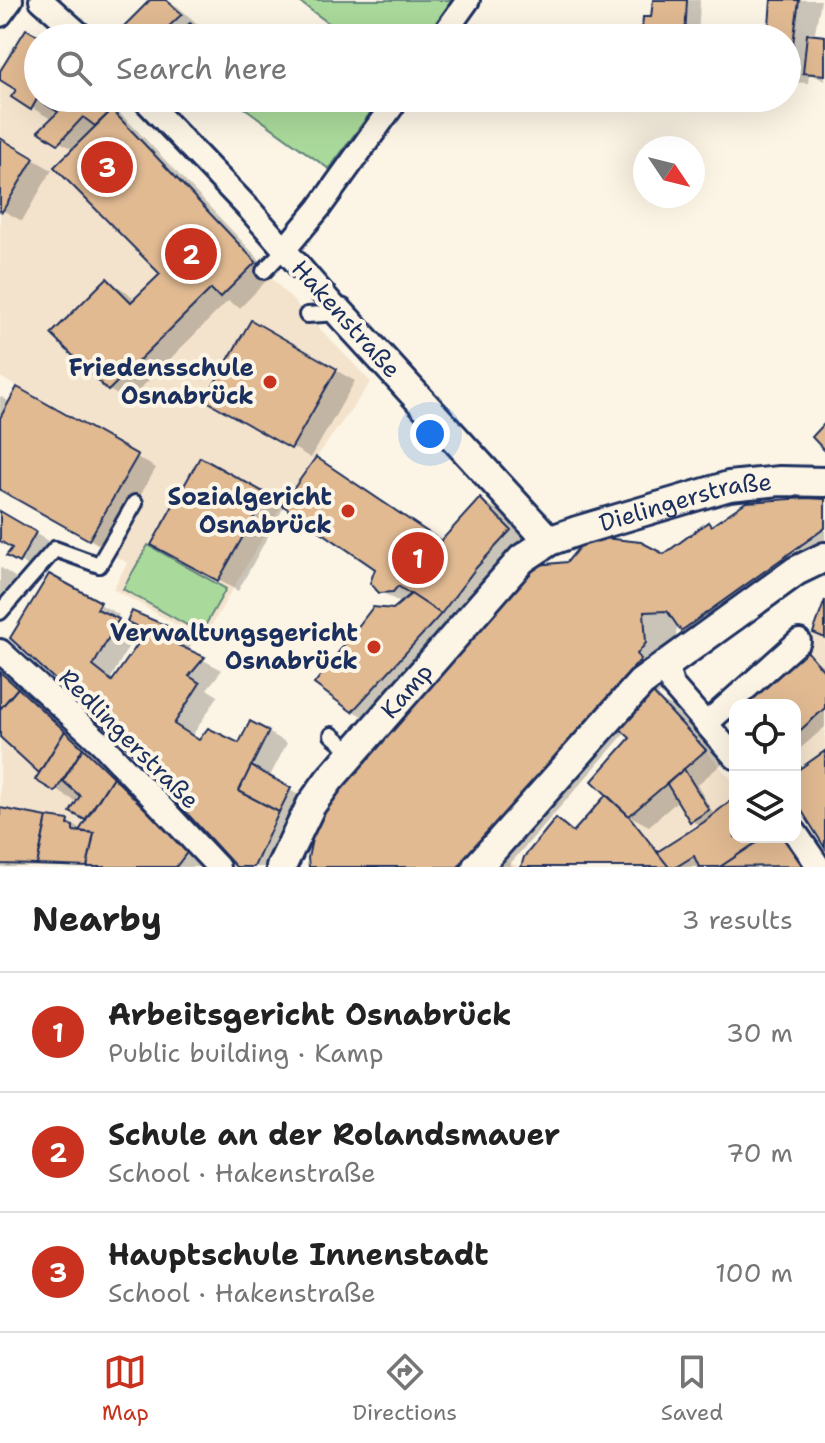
<!DOCTYPE html>
<html lang="en">
<head>
<meta charset="utf-8">
<style>
	body { margin:0; font-family:"Shantell Sans",sans-serif; background:#f6f6f6; color:#222 }
	.controls { position:absolute; right:24px; bottom:24px; display:grid; overflow:hidden; border-radius:16px; box-shadow:0 8px 32px #0002 }
	.controls button { width:72px; height:72px; display:grid; place-items:center; padding:0; border:0; border-bottom:2px solid #e0e0e0; background:#fff; color:#222; font:40px sans-serif }
	.compass { position:absolute; left:633px; top:136px; width:72px; height:72px; border-radius:50%; background:#fff; box-shadow:0 8px 32px #0002; rotate:125deg }
	.you { position:absolute; left:430px; top:434px; width:28px; height:28px; margin:-20px; border:6px solid #fff; border-radius:50%; background:#1a73e8; box-shadow:0 0 0 12px #1a73e833 }
	.badge { display:grid; place-items:center; width:52px; height:52px; border-radius:50%; background:#c8321e; color:#fff; font-size:26px; font-weight:700 }
	.pin { position:absolute; translate:-50% -50%; border:4px solid #fff; box-shadow:0 2px 8px #0006 }
	.list { margin:0; padding:0; list-style:none }
	h2 { display:flex; justify-content:space-between; align-items:center; height:104px; margin:0; padding:0 32px; font-size:34px }
	h2 small { font-size:26px; font-weight:400; color:#767676 }
	.list li { display:grid; grid-template-columns:52px 1fr auto; gap:24px; align-items:center; box-sizing:border-box; height:120px; padding:0 32px; border-top:2px solid #e0e0e0 }
	.list b { display:block; font-size:30px; white-space:nowrap }
	.list p { margin:0; font-size:26px; white-space:nowrap; color:#767676 }
	.list em { font-size:26px; font-style:normal; color:#767676 }
	.icon { flex:none; width:44px; height:44px; fill:none; stroke:currentColor; stroke-width:2; stroke-linecap:round; stroke-linejoin:round }
	.map { position:relative; flex:none; width:825px; height:867px; overflow:hidden }
	.search { position:absolute; background:#fff; box-shadow:0 8px 32px #0002; left:24px; right:24px; top:24px; height:88px; display:flex; align-items:center; gap:20px; box-sizing:border-box; padding:0 28px; border-radius:44px; color:#767676; font-size:30px }
	.sheet { height:464px; background:#fff }
	nav { display:flex; justify-content:space-around; align-items:center; box-sizing:border-box; height:112px; border-top:2px solid #e0e0e0; background:#fff; font-size:22px; color:#767676 }
	nav a { display:grid; justify-items:center; gap:4px }
	nav .on { color:#c8321e }
	.map>svg:first-child { display:block }
</style>
</head>
<body>
<div class="map">
<svg width="825" height="867" viewBox="0 0 825 867">
	<rect width="100%" height="100%" fill="#fcf5e5"/>
	<filter id="ink" filterUnits="userSpaceOnUse"><feTurbulence type="fractalNoise" baseFrequency=".0125" numOctaves="2"/><feDisplacementMap in="SourceGraphic" scale="16" xChannelSelector="R" yChannelSelector="G"/><feConvolveMatrix kernelMatrix="1 2 1 2 8 2 1 2 1" color-interpolation-filters="sRGB"/></filter>
	<g filter="url(#ink)">
		<!-- built -->
		<g fill="#f4e3cc">
			<polygon points="26,29 42,38 38,38 38,98 116,98 120,102 112,111 371,382 282,505 203,640 113,589 127,563 89,540 137,455 0,377 0,64 4,66"/>
			<polygon points="825,600 825,848 795,800 795,705 744,705 806,650"/>
			<polygon points="0,672 83,748 188,851 176,867 0,864"/>
			<polygon points="653,693 735,783 735,837 782,837 804,867 502,867 505,861 521,867 524,857 556,818 573,832 606,796 592,781 630,739 618,727"/>
		</g>
		<!-- green -->
		<g fill="#aada9b" stroke="#62847c" stroke-width="2">
			<polygon points="297,0 453,0 426,38 349,38"/>
			<polygon points="231,98 381,98 329,169"/>
			<polygon points="148,545 226,589 201,633 123,589"/>
		</g>
		<!-- shadow -->
		<g fill="#0003" fill-rule="evenodd">
			<polygon points="153,0 167,0 177,6 200,26 197,29 211,38 115,38"/>
			<polygon points="655,0 700,0 698,38 655,38"/>
			<polygon points="773,0 821,0 814,37 825,38 825,80 809,74 808,83 787,82 787,38 770,38"/>
			<polygon points="38,38 38,98 103,98 131,124 273,274 240,308 228,301 128,401 109,390 108,281 127,292 136,301 163,274 74,150 41,131 61,112 57,109 51,119 14,97 19,89 0,78"/>
			<polygon points="0,140 52,170 22,221 0,209"/>
			<polygon points="251,323 355,381 311,458 208,399"/>
			<polygon points="18,390 156,468 109,550 0,488 0,396 11,403"/>
			<polygon points="201,460 284,506 317,460 443,541 481,500 513,519 542,550 378,725 353,711 317,683 402,604 375,588 378,569 285,505 238,591 154,544"/>
			<path d="M825,501V570L715,648L683,629L676,630L678,662L673,678L656,698L672,707L724,762L697,785L715,816L735,800V837H795L813,867H525L574,834L607,798L615,803L633,738L626,732L509,865L515,867H311L664,557L713,527ZM679,800L692,821L701,826L659,853L628,815L649,826Z"/>
			<polygon points="0,513 48,541 32,568 9,555 14,547 0,538"/>
			<polygon points="0,567 16,578 0,596"/>
			<polygon points="50,576 119,615 116,620 137,631 111,678 114,681 148,632 130,622 133,614 192,642 188,652 222,670 207,689 218,696 192,736 201,742 240,745 268,732 287,743 269,778 302,797 278,867 238,867 122,740"/>
			<polygon points="806,653 825,667 825,727 795,753 795,705 747,705"/>
			<polygon points="0,666 19,680 144,797 203,867 0,867 0,810 69,822 82,830 88,820 73,811 78,803 38,779 41,773 0,735"/>
		</g>
		<!-- building -->
		<g fill="#e1ba92" stroke="#1b2f5e" stroke-width="2">
			<polygon points="150,0 166,0 182,14 164,31 171,38 112,38"/>
			<polygon points="653,0 687,0 685,38 652,38 642,30 643,17 651,17"/>
			<polygon points="771,0 799,0 789,73 787,38 768,38"/>
			<polygon points="190,23 205,38 173,38"/>
			<polygon points="26,29 42,38 38,38 38,98 56,98 50,107 37,99 31,110 11,97 16,90 0,80 0,71"/>
			<polygon points="807,34 825,36 825,75 803,73"/>
			<polygon points="56,98 100,98 112,110 95,126 83,117 58,144 38,131 58,112 50,107"/>
			<polygon points="112,110 256,262 220,298 211,289 108,391 51,334 107,278 131,302 160,274 54,167"/>
			<polygon points="0,138 34,158 2,212 0,211"/>
			<polygon points="251,320 337,369 291,449 205,400"/>
			<polygon points="17,387 138,455 89,540 0,490 0,418"/>
			<polygon points="825,423 825,451 812,437"/>
			<polygon points="200,457 267,494 218,581 151,545"/>
			<polygon points="316,457 441,541 480,498 511,530 476,568 441,614 398,586 393,592 379,593 370,583 375,569 282,505"/>
			<polygon points="806,498 825,499 825,528 681,631 667,611 644,612 646,643 637,654 641,659 458,867 309,867 308,858 313,834 334,796 537,565 567,562 580,546 604,538 641,542 664,554 708,522 711,526 746,502"/>
			<polygon points="0,511 36,532 19,563 6,556 12,548 0,541"/>
			<polygon points="49,574 101,602 97,609 119,619 93,666 112,681 147,631 127,622 132,611 174,629 169,641 205,657 189,676 200,683 174,724 199,740 208,728 239,743 250,721 269,731 239,791 279,812 254,867 236,867 121,741 10,638"/>
			<polygon points="411,594 441,614 352,712 314,684 373,607 393,609"/>
			<polygon points="825,600 825,638 813,633"/>
			<polygon points="806,650 825,672 825,708 795,735 795,705 744,705"/>
			<polygon points="0,672 18,688 0,709"/>
			<polygon points="18,688 65,731 39,773 0,737 0,709"/>
			<polygon points="653,693 706,750 629,816 592,781 630,738 618,727"/>
			<polygon points="65,731 83,748 55,792 35,780"/>
			<polygon points="83,748 113,777 85,820 70,812 80,796 63,781"/>
			<polygon points="825,751 825,848 795,800 795,772"/>
			<polygon points="251,766 291,788 279,812 239,791"/>
			<polygon points="684,769 709,810 690,822 667,784"/>
			<polygon points="113,777 188,851 176,867 87,867 94,833 79,831"/>
			<polygon points="606,795 629,816 669,867 521,867 524,857 556,818 573,832"/>
			<polygon points="735,797 735,837 765,837 720,867 699,867 694,856 676,867 669,867 657,852 704,822"/>
			<polygon points="0,808 47,817 37,865 0,864"/>
			<polygon points="47,817 69,820 68,825 73,826 73,831 94,833 87,867 37,865"/>
			<polygon points="765,837 782,837 803,866 720,867"/>
		</g>
		<g fill="none" stroke-linecap="round" stroke-linejoin="round">
			<defs>
				<g id="service">
					<polyline points="264,271 284,250"/>
					<polyline points="307,315 340,313"/>
					<polyline points="0,612 55,549 99,565 135,503"/>
					<polyline points="332,735 352,752"/>
				</g>
				<g id="pedestrian">
					<polyline points="41,0 84,38"/>
					<polyline points="0,15 11,0"/>
					<polyline points="441,38 468,0"/>
					<polyline points="143,98 250,210 340,313"/>
					<polyline points="284,250 319,208 398,98"/>
					<polyline points="0,651 101,743 218,867"/>
					<polyline points="666,664 672,685 735,757"/>
					<polyline points="706,724 799,641"/>
					<polyline points="795,832 819,867"/>
				</g>
				<g id="minor">
					<polyline points="340,313 549,541"/>
					<path id="s1" d="M281,867L311,805L329,780L522,559L549,541L577,531L729,486L780,481L825,482"/>
					<polyline points="477,867 641,683 796,571 825,557"/>
				</g>
			</defs>
			<!-- service casing -->
			<use href="#service" stroke="#1b2f5e" stroke-width="20"/>
			<!-- pedestrian casing -->
			<use href="#pedestrian" stroke="#1b2f5e" stroke-width="28"/>
			<!-- minor casing -->
			<use href="#minor" stroke="#1b2f5e" stroke-width="34"/>
			<!-- service -->
			<use href="#service" stroke="#fcf5e5" stroke-width="14"/>
			<!-- pedestrian -->
			<use href="#pedestrian" stroke="#fcf5e5" stroke-width="22"/>
			<!-- minor -->
			<use href="#minor" stroke="#fcf5e5" stroke-width="28"/>
		</g>
	</g>
	<!-- markers -->
	<g fill="#c8321e" stroke="#fcf5e5" stroke-width="3">
		<circle cx="270" cy="382" r="8"/>
		<circle cx="348" cy="511" r="8"/>
		<circle cx="374" cy="647" r="8"/>
	</g>
	<g text-anchor="middle" dominant-baseline="central" stroke-width="8" stroke-linejoin="round" paint-order="stroke">
		<!-- street labels -->
		<g font-size="24" fill="#1b2f5e" stroke="#fcf5e5">
			<text transform="translate(346 319) rotate(48)">Hakenstraße</text>
			<text stroke="none"><textPath href="#s1" startOffset="568">Dielingerstraße</textPath></text>
			<text stroke="none"><textPath href="#s1" startOffset="218">Kamp</textPath></text>
			<text transform="translate(129 739) rotate(45)">Redlingerstraße</text>
		</g>
		<!-- poi labels -->
		<g font-size="24" font-weight="bold" fill="#1b2f5e" stroke="#fcf5e5" text-anchor="end">
			<text x="254" y="368">Friedensschule<tspan x="254" dy="28">Osnabrück</tspan></text>
			<text x="332" y="497">Sozialgericht<tspan x="332" dy="28">Osnabrück</tspan></text>
			<text x="358" y="633">Verwaltungsgericht<tspan x="358" dy="28">Osnabrück</tspan></text>
		</g>
	</g>
</svg>
<div class="controls">
<button><svg class="icon" aria-label="locate" viewBox="0 0 24 24"><circle cx="12" cy="12" r="6"/><path d="M12 2v4M12 18v4M2 12h4M18 12h4"/></svg></button>
<button><svg class="icon" aria-label="layers" viewBox="0 0 24 24"><path d="M12 4l9 5-9 5-9-5zM3 14l9 5 9-5"/></svg></button>
</div>
<svg class="compass" viewBox="-18 -18 36 36"><path d="M0-13l5 13h-10z" fill="#e53935"/><path d="M0 13l5-13h-10z" fill="#767676"/></svg>
<div class="you"></div>
<div class="pin badge" style="left:418px;top:558px">1</div>
<div class="pin badge" style="left:191px;top:254px">2</div>
<div class="pin badge" style="left:107px;top:167px">3</div>
<div class="search"><svg class="icon" aria-label="search" viewBox="0 0 24 24"><circle cx="10" cy="10" r="6"/><path d="M15 15l6 6"/></svg>Search here</div>
</div>
<section class="sheet">
<h2>Nearby<small>3 results</small></h2>
<ul class="list">
<li><span class="badge">1</span><div><b>Arbeitsgericht Osnabrück</b><p>Public building · Kamp</p></div><em>30 m</em></li>
<li><span class="badge">2</span><div><b>Schule an der Rolandsmauer</b><p>School · Hakenstraße</p></div><em>70 m</em></li>
<li><span class="badge">3</span><div><b>Hauptschule Innenstadt</b><p>School · Hakenstraße</p></div><em>100 m</em></li>
</ul>
</section>
<nav>
<a class="on"><svg class="icon" aria-label="map" viewBox="0 0 24 24"><path d="M3 6l6-2 6 2 6-2v14l-6 2-6-2-6 2zM9 4v14M15 6v14"/></svg>Map</a>
<a><svg class="icon" aria-label="directions" viewBox="0 0 24 24"><path d="M12 3l9 9-9 9-9-9zM9 14v-3h6M13 9l2 2-2 2"/></svg>Directions</a>
<a><svg class="icon" aria-label="saved" viewBox="0 0 24 24"><path d="M7 4h10v16l-5-4-5 4z"/></svg>Saved</a>
</nav>
</body>
</html>
